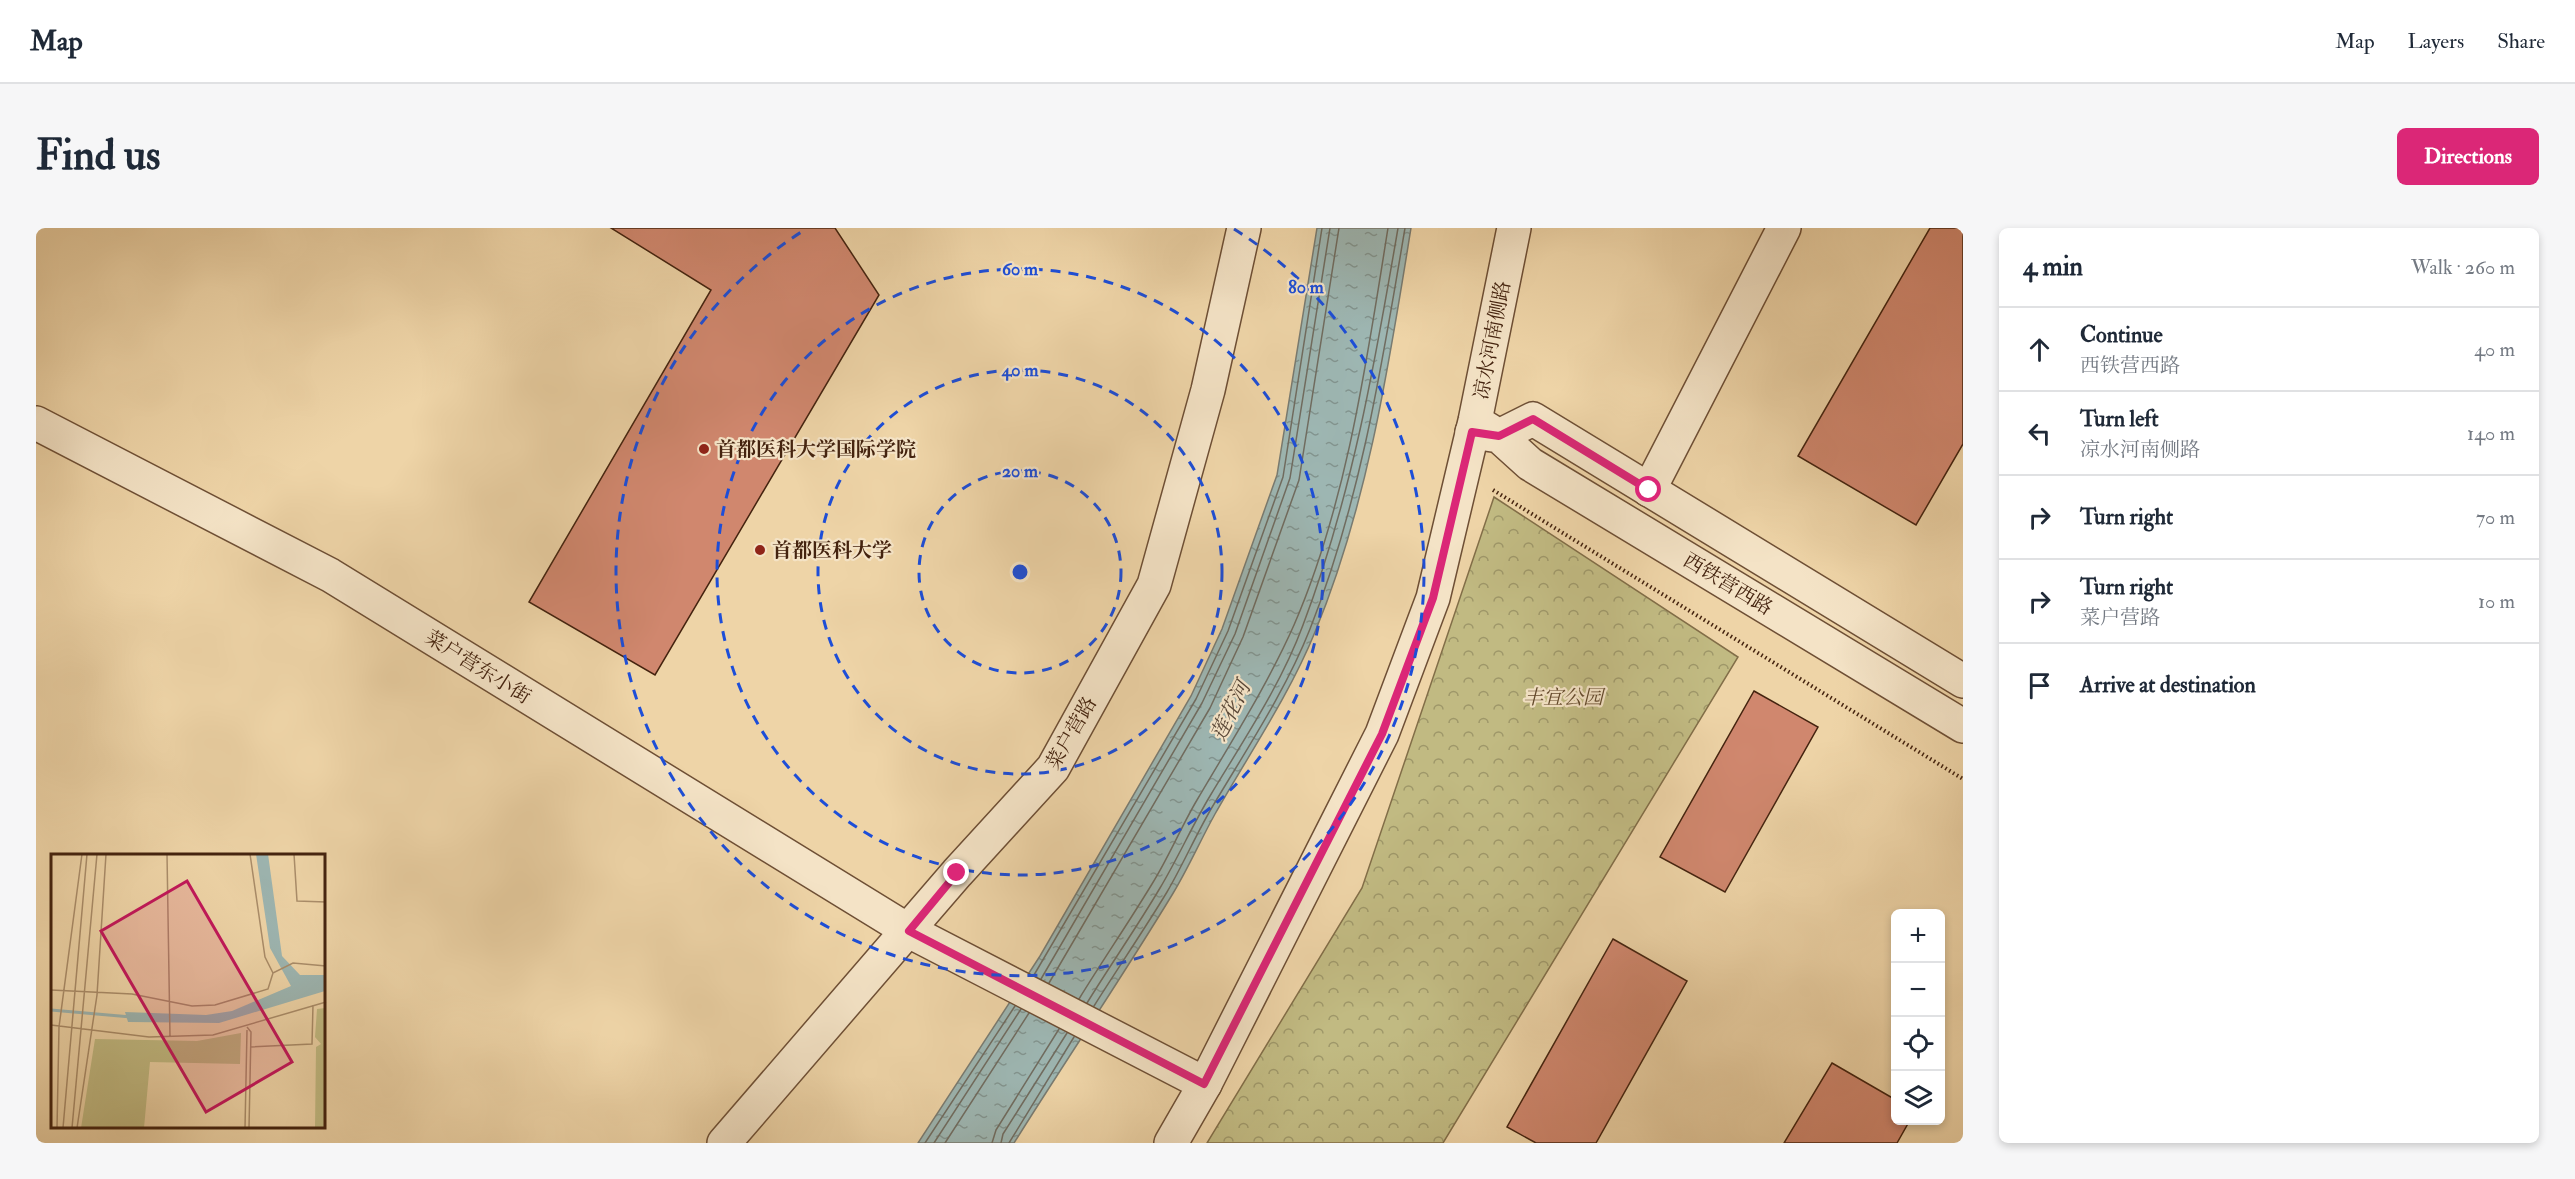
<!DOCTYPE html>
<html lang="en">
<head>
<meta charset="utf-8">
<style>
	body { margin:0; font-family:"IM FELL Double Pica","Noto Serif SC",serif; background:#f6f6f7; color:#1f2937 }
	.controls { position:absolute; right:18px; bottom:18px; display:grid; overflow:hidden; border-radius:9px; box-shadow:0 3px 9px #0003 }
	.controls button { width:54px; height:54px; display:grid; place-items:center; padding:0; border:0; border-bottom:2px solid #e0e1e3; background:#fff; color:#1f2937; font:30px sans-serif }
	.stop { position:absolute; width:18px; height:18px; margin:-14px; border:4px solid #db2777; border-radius:50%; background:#fff }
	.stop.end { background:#db2777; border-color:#fff; box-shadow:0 2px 6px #0008 }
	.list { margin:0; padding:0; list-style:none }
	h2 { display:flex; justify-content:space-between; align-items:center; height:78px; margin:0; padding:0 24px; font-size:26px }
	h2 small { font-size:20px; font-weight:400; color:#747a83 }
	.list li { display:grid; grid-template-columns:39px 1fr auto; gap:18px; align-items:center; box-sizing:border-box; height:84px; padding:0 24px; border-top:2px solid #e0e1e3 }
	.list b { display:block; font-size:22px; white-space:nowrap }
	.list p { margin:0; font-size:20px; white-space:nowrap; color:#747a83 }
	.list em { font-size:20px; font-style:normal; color:#747a83 }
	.icon { flex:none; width:33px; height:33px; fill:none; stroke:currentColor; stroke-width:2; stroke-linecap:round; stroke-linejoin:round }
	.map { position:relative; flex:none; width:1927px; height:915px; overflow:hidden; border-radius:9px }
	header { display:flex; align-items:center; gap:36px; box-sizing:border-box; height:84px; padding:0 30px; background:#fff; border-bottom:2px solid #e0e1e3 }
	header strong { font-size:28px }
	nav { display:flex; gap:33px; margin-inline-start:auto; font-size:21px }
	.intro { display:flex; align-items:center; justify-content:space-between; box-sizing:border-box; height:144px; padding:0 36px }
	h1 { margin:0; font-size:42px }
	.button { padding:15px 27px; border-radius:9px; background:#db2777; color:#fff; font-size:21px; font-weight:700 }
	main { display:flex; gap:36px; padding:0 36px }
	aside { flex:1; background:#fff; border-radius:9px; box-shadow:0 3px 9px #0003 }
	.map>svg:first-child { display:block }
</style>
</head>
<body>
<header>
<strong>Map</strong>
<nav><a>Map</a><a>Layers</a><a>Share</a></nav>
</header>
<div class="intro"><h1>Find us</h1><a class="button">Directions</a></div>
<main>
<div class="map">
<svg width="1927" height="915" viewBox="0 0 1927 915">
	<defs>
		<pattern id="forest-crowns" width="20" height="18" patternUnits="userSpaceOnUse" patternTransform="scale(1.5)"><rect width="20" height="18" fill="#c1ba82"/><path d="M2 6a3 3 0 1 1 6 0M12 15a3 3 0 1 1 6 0" fill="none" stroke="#9e9769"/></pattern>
		<pattern id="water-ripples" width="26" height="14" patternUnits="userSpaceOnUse" patternTransform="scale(1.5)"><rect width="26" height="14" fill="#9db6b2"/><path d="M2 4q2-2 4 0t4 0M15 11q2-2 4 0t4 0" fill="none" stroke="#82948f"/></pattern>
	</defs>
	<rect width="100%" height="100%" fill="#eed4a7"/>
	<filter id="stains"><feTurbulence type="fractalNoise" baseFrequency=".00333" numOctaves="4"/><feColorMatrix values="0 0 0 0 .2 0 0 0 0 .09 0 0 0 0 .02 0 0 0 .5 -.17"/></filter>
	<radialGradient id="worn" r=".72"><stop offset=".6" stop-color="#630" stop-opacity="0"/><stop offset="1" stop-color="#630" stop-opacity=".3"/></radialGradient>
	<!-- forest -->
	<polygon fill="url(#forest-crowns)" stroke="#826e48" stroke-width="1.5" points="1458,269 1702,429 1407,915 1171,915 1326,660"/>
	<!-- water -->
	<path fill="url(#water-ripples)" stroke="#797b71" stroke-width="1.5" d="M1281,0H1375C1353,136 1332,276 1279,404C1253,468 1213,526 1179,586C1164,613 1152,641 1136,667C1085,751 1030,832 978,915H882L1004,728L1155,468L1186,401L1241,247Z"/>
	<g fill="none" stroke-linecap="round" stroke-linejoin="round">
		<!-- shore -->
		<g stroke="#706c60" stroke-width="1.5">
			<polyline points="998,747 1160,471 1192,403 1247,249 1286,0"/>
			<polyline points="1005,751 1166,475 1199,406 1254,250 1294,0"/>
			<polyline points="1013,755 1174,480 1207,409 1263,252 1303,0"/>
			<path d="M1043,771C1067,732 1093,694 1116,656C1133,629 1145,599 1161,572C1195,514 1231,458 1258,397C1311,275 1331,131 1352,0"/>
			<path d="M1051,775C1075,736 1101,699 1124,660C1142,630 1156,598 1174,568C1207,513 1245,457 1267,397C1316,268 1339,135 1362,0"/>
			<path d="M1058,778C1082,740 1108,702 1131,664C1148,635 1161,604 1178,576C1212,519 1250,462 1274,401C1325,272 1346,136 1369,0"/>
			<polyline points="889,915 979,778"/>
			<polyline points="898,915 985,781"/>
			<polyline points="909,915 993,785"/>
			<polyline points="956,915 960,902 1023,801"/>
			<polyline points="965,915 967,906 1031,805"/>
			<polyline points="973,915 1038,809"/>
		</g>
	</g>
	<!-- building -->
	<g fill="#d0876e" stroke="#44230f" stroke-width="1.5">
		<polygon points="575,0 799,0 843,67 619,447 493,374 675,62"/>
		<polygon points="1894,0 1927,0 1927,216 1880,297 1762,228"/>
		<polygon points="1718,463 1782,499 1689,664 1624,629"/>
		<polygon points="1577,711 1651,753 1560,915 1500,915 1471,899"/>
		<polygon points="1796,835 1860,872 1860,892 1874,892 1861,915 1748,915"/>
	</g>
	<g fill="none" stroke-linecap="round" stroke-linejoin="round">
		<defs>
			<g id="minor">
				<polyline points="0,195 294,347 873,703 1169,856"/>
				<polyline points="1445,197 1463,208 1497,191 1927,453"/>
				<polyline points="1436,204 1463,208 1494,236 1927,498"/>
				<polyline points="1613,262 1748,0"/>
				<polyline points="688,915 921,645 1017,540 1118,357 1172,162 1208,0"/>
				<polyline points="1135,915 1169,856 1346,506 1397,370 1439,193 1478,0"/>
			</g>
		</defs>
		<!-- minor casing -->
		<use href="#minor" stroke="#6e4f35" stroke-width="36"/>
		<!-- path -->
		<polyline stroke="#44230f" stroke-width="4" stroke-dasharray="1.5 3" stroke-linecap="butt" points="1457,262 1927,551"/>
		<!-- minor -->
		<use href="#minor" stroke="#f4e3c6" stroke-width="33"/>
	</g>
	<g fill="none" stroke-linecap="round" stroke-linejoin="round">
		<!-- route -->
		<polyline stroke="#db2777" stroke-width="8" points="921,645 873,703 1168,856 1346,506 1397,370 1436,204 1463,208 1497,191 1613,262"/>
	</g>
	<!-- distance rings -->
	<g fill="none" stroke="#1d4ed8" stroke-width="3" stroke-dasharray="10 8">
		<circle cx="984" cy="344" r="101"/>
		<circle cx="984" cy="344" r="202"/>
		<circle cx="984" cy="344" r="303"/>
		<path d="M1198 1A404 404 0 1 1 770 1"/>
	</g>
	<!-- markers -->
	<g fill="#8f2418" stroke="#f4e3c6" stroke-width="2">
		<circle cx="668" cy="221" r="6"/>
		<circle cx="724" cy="322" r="6"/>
	</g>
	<g text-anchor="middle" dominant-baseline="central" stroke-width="4.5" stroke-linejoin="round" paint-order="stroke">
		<!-- street labels -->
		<g font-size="20" fill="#44230f" stroke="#f4e3c6">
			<text transform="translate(1456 112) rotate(-79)">凉水河南侧路</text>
			<text transform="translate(1692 356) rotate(31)">西铁营西路</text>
			<text transform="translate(442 439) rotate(32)">菜户营东小街</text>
			<text transform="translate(1035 505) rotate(-60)">菜户营路</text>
		</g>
		<!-- poi labels -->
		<g font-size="20" font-weight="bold" fill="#44230f" stroke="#f4e3c6" text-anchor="start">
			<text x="680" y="221">首都医科大学国际学院</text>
			<text x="736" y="322">首都医科大学</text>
		</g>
		<!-- park labels -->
		<g font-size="20" font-style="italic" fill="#63492c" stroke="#f4e3c6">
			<text x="1527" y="469">丰宜公园</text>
		</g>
		<!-- water labels -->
		<g font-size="21" font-style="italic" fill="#5a4838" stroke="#f4e3c6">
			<text transform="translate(1195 483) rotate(-64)">莲花河</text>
		</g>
	</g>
	<!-- overview -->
	<g transform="translate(15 626)">
		<rect width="274" height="274" fill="#eed4a7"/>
		<path d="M190,179L189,210L99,208L93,274H30L44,185L146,187Z" fill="#c1ba82"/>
		<path d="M274,154V274H264L265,193L270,190L264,183L266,155Z" fill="#c1ba82"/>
		<path d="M205,0H217L231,102L249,121H274V137L168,169L77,168L74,158L155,161L181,157L240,132L219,94Z" fill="#9db6b2"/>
		<path fill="none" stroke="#9db6b2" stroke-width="3" d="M0,156L80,163"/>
		<path fill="none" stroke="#aa8d6a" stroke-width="1.5" d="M116,0L119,183M199,0L214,103L222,119L242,109L275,112M243,0L246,47L275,48M0,136L81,140L141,152L164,151L217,135L222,119M0,171L98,183L162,181L275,148M196,173L200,178L198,274M199,193L261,190L262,151M6,274L8,173L31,0M12,274L36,0M21,274L46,0M26,274L46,141L55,0M194,274L196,176"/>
		<path fill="#c2185b" fill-opacity="0.15" stroke="#c2185b" stroke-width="3" d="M136,27L241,208L155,258L50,77Z"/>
		<rect width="274" height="274" fill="none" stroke="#44230f" stroke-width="3"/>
	</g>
	<circle cx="984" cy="344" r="9" fill="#1d4ed8" stroke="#f4e3c6" stroke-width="3"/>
	<g font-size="18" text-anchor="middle" font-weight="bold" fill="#1d4ed8" stroke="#f4e3c6" stroke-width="4.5" stroke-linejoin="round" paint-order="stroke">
		<text x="984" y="47">60 m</text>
		<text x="1270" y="65">80 m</text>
		<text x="984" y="148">40 m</text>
		<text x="984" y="249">20 m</text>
	</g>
	<rect width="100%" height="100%" filter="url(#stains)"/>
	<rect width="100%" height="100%" fill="url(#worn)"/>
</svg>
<div class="controls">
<button>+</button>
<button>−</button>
<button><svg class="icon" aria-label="locate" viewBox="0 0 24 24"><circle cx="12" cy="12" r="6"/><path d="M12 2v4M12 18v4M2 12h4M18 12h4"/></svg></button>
<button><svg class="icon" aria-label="layers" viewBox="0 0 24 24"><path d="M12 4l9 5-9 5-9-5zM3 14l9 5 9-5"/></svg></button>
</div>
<div class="stop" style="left:1613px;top:262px"></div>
<div class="stop end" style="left:921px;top:645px"></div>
</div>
<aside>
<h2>4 min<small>Walk · 260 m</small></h2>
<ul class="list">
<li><svg class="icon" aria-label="ahead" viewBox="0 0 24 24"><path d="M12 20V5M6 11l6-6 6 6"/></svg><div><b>Continue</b><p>西铁营西路</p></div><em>40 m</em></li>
<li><svg class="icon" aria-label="left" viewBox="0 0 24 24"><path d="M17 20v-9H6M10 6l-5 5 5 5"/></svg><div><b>Turn left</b><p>凉水河南侧路</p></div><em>140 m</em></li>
<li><svg class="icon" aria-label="right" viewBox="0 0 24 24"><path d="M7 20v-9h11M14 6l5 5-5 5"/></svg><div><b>Turn right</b></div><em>70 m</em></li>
<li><svg class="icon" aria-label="right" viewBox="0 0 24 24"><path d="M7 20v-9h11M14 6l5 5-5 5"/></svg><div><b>Turn right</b><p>菜户营路</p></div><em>10 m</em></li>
<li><svg class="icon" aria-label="arrive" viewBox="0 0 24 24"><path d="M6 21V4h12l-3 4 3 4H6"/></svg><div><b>Arrive at destination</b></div></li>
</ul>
</aside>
</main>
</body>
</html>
